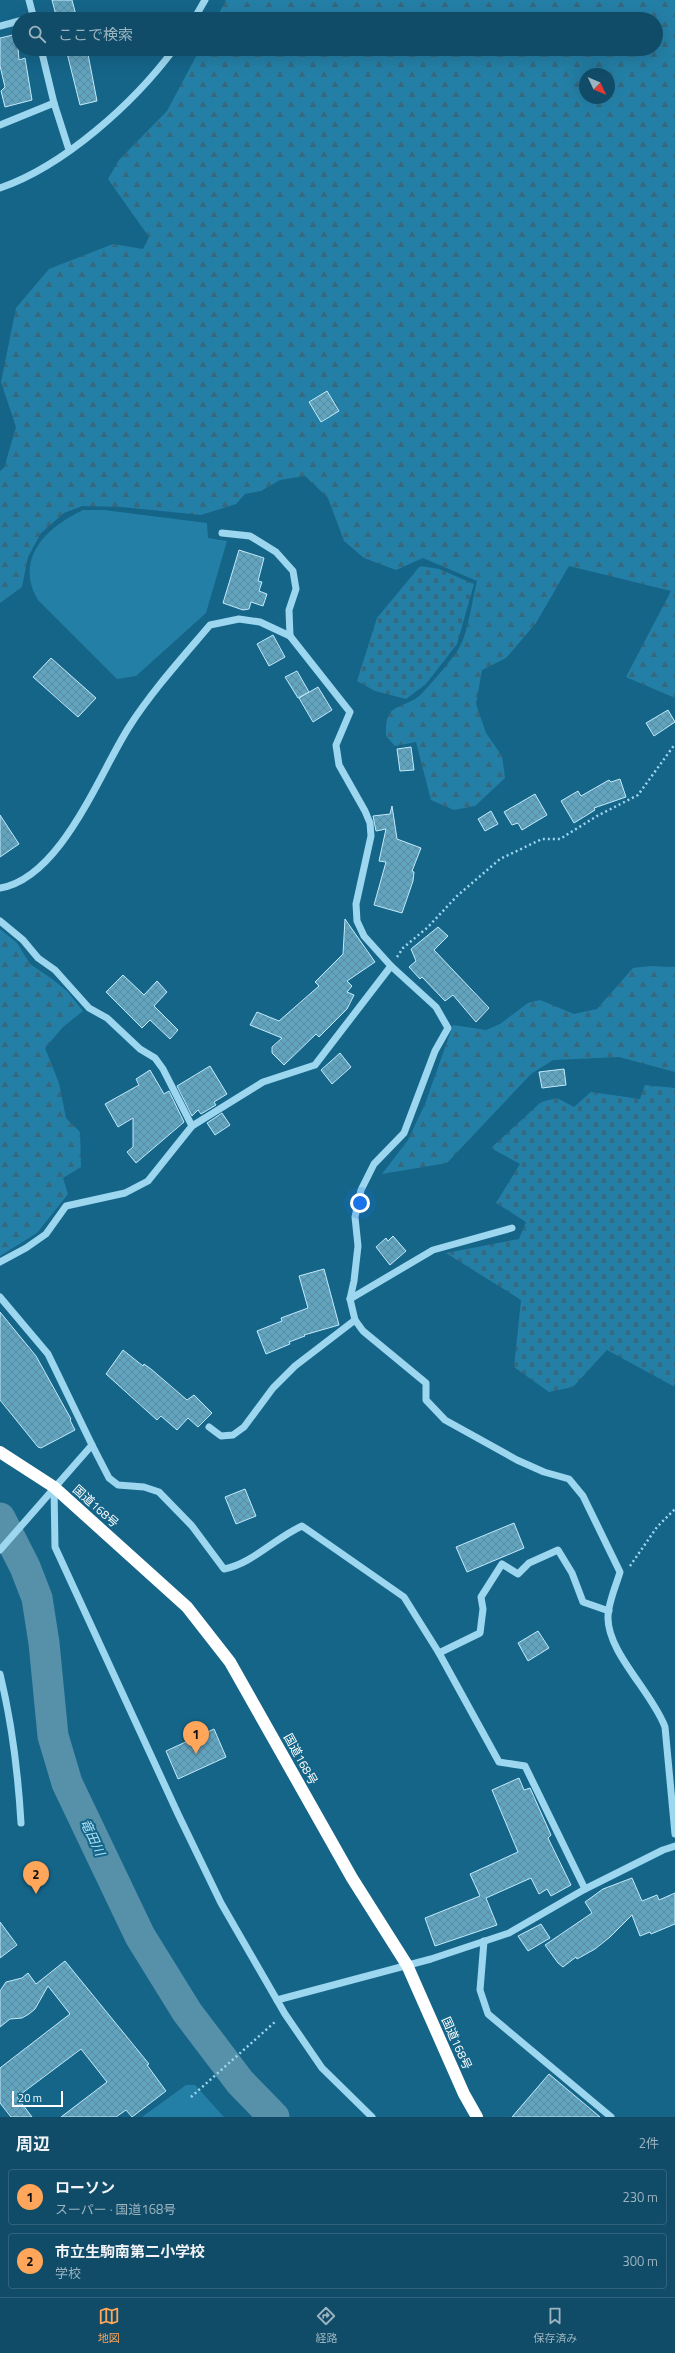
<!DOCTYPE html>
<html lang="ja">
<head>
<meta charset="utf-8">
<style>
	body { margin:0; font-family:"Titillium Web","Noto Sans JP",sans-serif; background:#1e5670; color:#f1f3f6 }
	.compass { position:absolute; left:579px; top:68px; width:36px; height:36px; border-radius:50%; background:#104c67; box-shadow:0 4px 16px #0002; rotate:134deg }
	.scale { position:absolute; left:12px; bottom:10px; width:51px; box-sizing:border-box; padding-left:4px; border:2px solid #fff; border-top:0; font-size:11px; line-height:14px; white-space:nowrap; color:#fff; -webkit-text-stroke:3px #156589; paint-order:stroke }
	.you { position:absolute; left:360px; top:1203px; width:14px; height:14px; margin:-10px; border:3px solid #fff; border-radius:50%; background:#1a73e8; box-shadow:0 0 0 6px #1a73e833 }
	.badge { display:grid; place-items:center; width:26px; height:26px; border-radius:50%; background:#ffa65a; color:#111; font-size:13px; font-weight:700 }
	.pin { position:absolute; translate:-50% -33px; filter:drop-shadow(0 1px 2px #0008) }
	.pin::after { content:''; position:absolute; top:21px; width:14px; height:12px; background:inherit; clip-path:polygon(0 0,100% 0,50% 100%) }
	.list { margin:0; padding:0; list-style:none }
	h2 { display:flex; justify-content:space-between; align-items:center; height:52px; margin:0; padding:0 16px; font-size:17px }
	h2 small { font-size:13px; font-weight:400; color:#9cb4c0 }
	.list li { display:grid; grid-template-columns:26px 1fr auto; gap:12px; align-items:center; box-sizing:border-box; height:56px; margin:0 8px 8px; padding:0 8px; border:1px solid #30637b; border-radius:4px }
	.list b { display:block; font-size:15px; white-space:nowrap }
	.list p { margin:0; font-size:13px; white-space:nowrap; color:#9cb4c0 }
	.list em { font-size:13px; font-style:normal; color:#9cb4c0 }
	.icon { flex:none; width:22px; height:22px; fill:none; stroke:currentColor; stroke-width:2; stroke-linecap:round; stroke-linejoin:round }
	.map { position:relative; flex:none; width:675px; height:2117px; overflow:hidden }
	.search { position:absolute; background:#104c67; box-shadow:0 4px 16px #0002; left:12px; right:12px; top:12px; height:44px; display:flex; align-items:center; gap:10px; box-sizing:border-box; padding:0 14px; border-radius:22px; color:#9cb4c0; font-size:15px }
	.sheet { height:180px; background:#104c67 }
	nav { display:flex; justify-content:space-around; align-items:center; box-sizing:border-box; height:56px; border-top:1px solid #30637b; background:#104c67; font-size:11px; color:#9cb4c0 }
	nav a { display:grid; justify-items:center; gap:2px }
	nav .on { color:#ffa65a }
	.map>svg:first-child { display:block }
</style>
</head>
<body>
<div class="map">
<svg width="675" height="2117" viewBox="0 0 675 2117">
	<defs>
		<pattern id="forest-firs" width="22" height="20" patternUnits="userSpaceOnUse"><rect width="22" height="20" fill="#247fa6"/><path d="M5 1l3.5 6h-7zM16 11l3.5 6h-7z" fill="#36687e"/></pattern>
		<pattern id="cemetery-stones" width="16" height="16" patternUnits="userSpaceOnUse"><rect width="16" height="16" fill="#247fa6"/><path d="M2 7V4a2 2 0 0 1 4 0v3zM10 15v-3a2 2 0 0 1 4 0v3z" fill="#36687e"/></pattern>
		<pattern id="building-cross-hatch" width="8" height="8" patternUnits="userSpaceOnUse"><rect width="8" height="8" fill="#61a4c0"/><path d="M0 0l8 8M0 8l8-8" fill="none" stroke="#5b8a9d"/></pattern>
	</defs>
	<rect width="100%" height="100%" fill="#156589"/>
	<!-- forest -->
	<g fill="url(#forest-firs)" fill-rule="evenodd">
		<path d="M226,0H675V698L626,677L671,591L569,566L536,623L506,658L482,670L476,704L486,733L502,756L505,778L475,806L454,810L431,800L416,742L395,746L386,736C384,697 406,713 425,690C435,679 455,657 461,644C468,632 473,596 477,581L423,558L396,570L364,558L344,541L328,498L305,476L280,480L261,491L245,494L236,504L201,515L122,507L82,506L64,513L41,533L28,557L22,587L0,603V471L4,468L16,427L1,382L16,308L49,269L113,244L143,249L149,237L108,179L119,160L167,111L200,49H656V19H216ZM585,74H609V98H585Z"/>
		<polygon points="0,929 17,943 30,964 52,979 67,991 83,1011 63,1027 45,1048 59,1083 66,1118 80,1132 81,1167 63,1178 68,1194 37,1233 0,1256"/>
		<polygon points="650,966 675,967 675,1072 619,1057 553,1060 531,1074 447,1163 382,1174 408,1140 425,1104 453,1025 486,1030 500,1024 528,1003 540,1000 574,1014 597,1009 633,968"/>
	</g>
	<!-- cemetery -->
	<g fill="url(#cemetery-stones)">
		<polygon points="420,566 439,569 474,584 457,644 426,684 406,699 375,691 357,681 377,618"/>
		<polygon points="645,1085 675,1088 675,1384 673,1386 607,1350 573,1387 549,1392 514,1367 521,1300 446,1253 519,1239 526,1222 496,1203 520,1164 491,1148 541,1102 557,1098 574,1107 591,1092 640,1099"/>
	</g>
	<!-- pitch -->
	<g fill="#247fa6">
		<path d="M83,510H104L207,523L208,538L227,541L206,613L136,676L117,679L38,600C14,558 47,527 83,510Z"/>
		<polygon points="186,2085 195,2085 224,2117 142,2117"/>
	</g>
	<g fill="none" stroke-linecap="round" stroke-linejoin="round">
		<!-- river -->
		<polyline stroke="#5690a9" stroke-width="31" points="0,1518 25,1567 37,1598 44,1643 53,1736 67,1783 140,1936 187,2012 240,2082 274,2117"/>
	</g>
	<!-- building -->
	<g fill="url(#building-cross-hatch)" stroke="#c2eafb">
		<polygon points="52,0 72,0 77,19 57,19"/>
		<polygon points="17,34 19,60 25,58 32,100 5,107 1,91 5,87 0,66 0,38"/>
		<polygon points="66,49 87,49 97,101 80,105"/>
		<polygon points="327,391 339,411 321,422 309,402"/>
		<polygon points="239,550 264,558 258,581 262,582 259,591 267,594 263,606 251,602 249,609 243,610 223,603"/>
		<polygon points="273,635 285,657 269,666 257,644"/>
		<polygon points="51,658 96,698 78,717 33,677"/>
		<polygon points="297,671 309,692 298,698 285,677"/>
		<polygon points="318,687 332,710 313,722 299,698"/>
		<polygon points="668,710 675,722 654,736 646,723"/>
		<polygon points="411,747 414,770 400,771 397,749"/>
		<polygon points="620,779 626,797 594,808 595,810 574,823 561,801 578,791 581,796 609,780 611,782"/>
		<polygon points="535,794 547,815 522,830 518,823 512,825 504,812"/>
		<polygon points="392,806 397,839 421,848 412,871 414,872 413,881 402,913 374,905 386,862 379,861 386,829 376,831 373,816 390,814"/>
		<polygon points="491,811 498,824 485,831 478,819"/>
		<polygon points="0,815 19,844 0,857"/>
		<polygon points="345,919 375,962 347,981 352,986 347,992 354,995 347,1009 319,1037 316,1034 284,1065 272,1053 272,1047 282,1038 250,1025 257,1012 279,1021 319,986 315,982 343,954"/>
		<polygon points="438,927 448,936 434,950 489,1008 476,1022 453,995 445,1001 422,977 420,979 409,967 416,961 411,949"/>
		<polygon points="123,975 144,995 157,981 167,992 154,1006 178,1030 170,1039 150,1020 142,1028 106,992"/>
		<polygon points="340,1053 351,1067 332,1084 321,1070"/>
		<polygon points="210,1066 227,1094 214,1102 216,1105 201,1114 198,1110 192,1116 177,1086"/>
		<polygon points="564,1069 566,1085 542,1088 539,1072"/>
		<polygon points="150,1070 164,1094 169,1091 184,1122 136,1163 127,1152 133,1147 133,1118 118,1127 105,1104 139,1085 136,1079"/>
		<polygon points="222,1113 230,1125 215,1135 207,1123"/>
		<polygon points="393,1236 406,1251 390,1265 376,1247 386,1238 388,1241"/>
		<polygon points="324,1269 339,1325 304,1335 305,1336 289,1342 290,1344 266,1354 257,1331 282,1321 281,1318 308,1308 299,1276"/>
		<polygon points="0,1312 36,1356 71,1419 70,1420 75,1430 41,1448 38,1447 0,1400"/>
		<polygon points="123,1350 143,1366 144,1364 151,1369 187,1400 194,1395 212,1413 198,1427 188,1418 177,1430 161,1416 157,1420 106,1374"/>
		<polygon points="245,1489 256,1516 236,1524 225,1497"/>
		<polygon points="514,1523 524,1548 467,1572 456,1547"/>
		<polygon points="538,1631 549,1648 528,1661 518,1643"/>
		<polygon points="214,1729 226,1757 178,1779 166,1751"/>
		<polygon points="519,1778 524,1790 530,1788 551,1835 548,1838 571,1885 551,1896 547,1889 539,1894 531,1878 486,1898 497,1925 435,1946 425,1918 480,1896 470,1874 518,1852 492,1790"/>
		<polygon points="632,1878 642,1901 657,1895 659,1900 675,1893 675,1924 651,1934 650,1932 640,1936 632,1915 610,1937 595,1949 577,1959 576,1957 563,1967 558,1963 545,1945 592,1913 585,1902 603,1889"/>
		<polygon points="0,1922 17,1945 0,1958"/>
		<polygon points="541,1924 550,1938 528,1951 518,1936"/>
		<polygon points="65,1961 149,2064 147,2065 166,2091 132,2117 126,2110 116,2117 61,2117 107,2082 81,2049 17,2097 32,2117 11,2117 0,2103 0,2068 70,2014 48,1986 35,2009 29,2014 22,2018 10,2019 0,2027 0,1991 6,1982 22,1978 28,1973 36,1984"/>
		<polygon points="549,2074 600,2117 512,2117"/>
	</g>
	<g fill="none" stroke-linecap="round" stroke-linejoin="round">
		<!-- path -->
		<g stroke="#9cd6ef" stroke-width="2.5" stroke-dasharray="2 3" stroke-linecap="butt">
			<polyline points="397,957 403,948 428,927 457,896 500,859 542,839 560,839 597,816 638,795 675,744"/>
			<polyline points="630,1566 657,1527 675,1509"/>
			<polyline points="191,2097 276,2021"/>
		</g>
		<!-- minor -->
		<g stroke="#9cd6ef" stroke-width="7">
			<polyline points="29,0 34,19"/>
			<polyline points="194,19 205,0"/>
			<polyline points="0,26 19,21"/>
			<polyline points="41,49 54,103 69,150"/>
			<polyline points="0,125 54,103"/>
			<path d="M0,188C64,166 134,103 174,49"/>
			<polyline points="222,533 250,536 276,552 293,571 296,589 289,610 290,636"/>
			<path d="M0,888C61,878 99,774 129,727C152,691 182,658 210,625L239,619L260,622L290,636L350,712L336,745L339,765L365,811L370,823L371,836L356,904L357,921L364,936L391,966L436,1007L448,1028L435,1051L404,1133L374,1164L361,1190L355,1217L358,1246L354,1281L350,1299L355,1320L363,1331L426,1383V1400L445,1420L517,1460L544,1472L569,1479L583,1496L620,1572C616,1586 608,1603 608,1617C607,1652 652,1692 665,1727L675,1834"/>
			<polyline points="0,921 23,940 38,958 55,970 89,1008 107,1018 140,1049 155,1058 163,1069 192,1126"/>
			<polyline points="0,1262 26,1248 46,1234 66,1206 125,1193 148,1181 192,1126 263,1082 315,1065 391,966"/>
			<polyline points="0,1297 48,1354 92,1445 0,1550"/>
			<polyline points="350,1299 433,1250 512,1228"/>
			<polyline points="209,1427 221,1436 233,1435 244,1427 273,1388 295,1366 355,1320"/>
			<path d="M92,1445L109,1478L118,1485L144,1487L159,1492L192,1526L224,1569C252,1564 275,1538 302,1526L404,1597L439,1653L499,1762L525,1766L585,1889"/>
			<polyline points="54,1487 55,1547 178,1814 221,1903 285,2014 322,2068 372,2117"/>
			<polyline points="439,1653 480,1633 483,1609 481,1597 502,1564 518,1574 529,1563 558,1550 572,1573 583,1602 609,1611"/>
			<path d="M0,1674C12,1723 18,1772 21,1823"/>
			<polyline points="484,1941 480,1990 488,2014 611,2117"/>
			<polyline points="277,2000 431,1959 509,1933 585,1889 663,1850 675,1846"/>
		</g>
		<!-- highway -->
		<polyline stroke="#fff" stroke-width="12" points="0,1452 54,1487 187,1607 230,1662 352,1878 407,1965 464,2094 477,2117"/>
	</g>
	<g text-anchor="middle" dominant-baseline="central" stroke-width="4" stroke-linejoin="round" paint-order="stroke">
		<!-- street labels -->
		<g font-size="12" fill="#fff" stroke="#156589">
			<text transform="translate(96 1506) rotate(42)">国道168号</text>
			<text transform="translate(301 1759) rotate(61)">国道168号</text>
			<text transform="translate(457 2043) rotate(66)">国道168号</text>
		</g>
		<!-- water labels -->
		<g font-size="13" font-style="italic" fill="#ace1f6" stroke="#156589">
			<text transform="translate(93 1837) rotate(65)">竜田川</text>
		</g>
	</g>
</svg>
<svg class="compass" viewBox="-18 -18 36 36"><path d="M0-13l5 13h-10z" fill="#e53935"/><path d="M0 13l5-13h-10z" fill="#9cb4c0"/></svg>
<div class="scale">20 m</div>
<div class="you"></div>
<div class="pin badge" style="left:196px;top:1754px">1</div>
<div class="pin badge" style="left:36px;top:1894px">2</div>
<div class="search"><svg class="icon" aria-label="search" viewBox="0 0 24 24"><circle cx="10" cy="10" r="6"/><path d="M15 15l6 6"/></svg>ここで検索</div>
</div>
<section class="sheet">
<h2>周辺<small>2件</small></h2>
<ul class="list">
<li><span class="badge">1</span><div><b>ローソン</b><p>スーパー · 国道168号</p></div><em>230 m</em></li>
<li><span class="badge">2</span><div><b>市立生駒南第二小学校</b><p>学校</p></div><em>300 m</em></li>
</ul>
</section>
<nav>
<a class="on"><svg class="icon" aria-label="map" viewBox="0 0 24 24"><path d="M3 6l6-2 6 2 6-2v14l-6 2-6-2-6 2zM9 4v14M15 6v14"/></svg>地図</a>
<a><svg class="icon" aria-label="directions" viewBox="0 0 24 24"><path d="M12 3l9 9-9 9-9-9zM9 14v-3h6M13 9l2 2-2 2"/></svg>経路</a>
<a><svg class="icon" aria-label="saved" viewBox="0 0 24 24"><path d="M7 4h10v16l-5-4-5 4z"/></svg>保存済み</a>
</nav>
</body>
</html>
